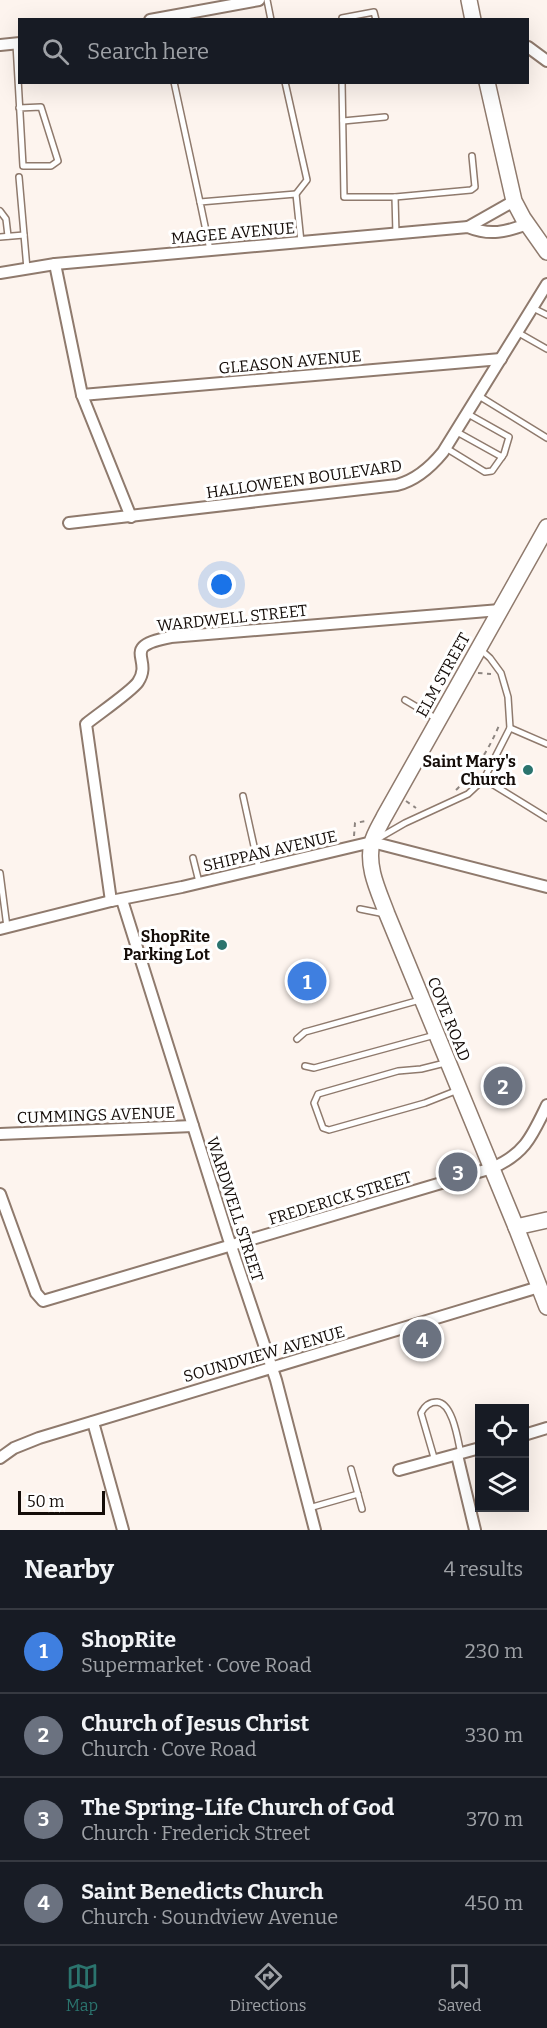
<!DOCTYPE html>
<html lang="en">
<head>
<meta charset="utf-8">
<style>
	body { margin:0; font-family:Bitter,serif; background:#242831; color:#f1f3f6 }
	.controls { position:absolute; right:18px; bottom:18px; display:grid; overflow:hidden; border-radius:0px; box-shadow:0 6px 24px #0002 }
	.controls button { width:54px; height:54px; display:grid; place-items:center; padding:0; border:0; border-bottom:2px solid #363941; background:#171b24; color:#f1f3f6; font:30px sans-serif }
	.scale { position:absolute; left:18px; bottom:15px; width:87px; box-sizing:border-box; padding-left:6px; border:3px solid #140c08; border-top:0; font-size:16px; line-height:21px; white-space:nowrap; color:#140c08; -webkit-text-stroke:4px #fff; paint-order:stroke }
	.you { position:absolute; left:222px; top:585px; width:21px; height:21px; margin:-15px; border:4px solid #fff; border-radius:50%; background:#1a73e8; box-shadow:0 0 0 9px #1a73e833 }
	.badge { display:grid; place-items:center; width:39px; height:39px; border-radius:50%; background:#2b746e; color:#fff; font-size:20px; font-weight:700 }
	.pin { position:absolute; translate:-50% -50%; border:3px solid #fff; box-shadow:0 2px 6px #0006 }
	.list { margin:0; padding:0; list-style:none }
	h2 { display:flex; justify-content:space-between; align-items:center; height:78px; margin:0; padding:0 24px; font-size:26px }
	h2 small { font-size:20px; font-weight:400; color:#9ea1a6 }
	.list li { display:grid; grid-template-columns:39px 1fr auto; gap:18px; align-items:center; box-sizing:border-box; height:84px; padding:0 24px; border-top:2px solid #363941 }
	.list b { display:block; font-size:22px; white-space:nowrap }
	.list p { margin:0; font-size:20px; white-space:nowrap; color:#9ea1a6 }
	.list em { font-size:20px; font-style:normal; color:#9ea1a6 }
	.icon { flex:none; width:33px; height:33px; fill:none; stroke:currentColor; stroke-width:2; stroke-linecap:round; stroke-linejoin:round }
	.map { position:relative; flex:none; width:547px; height:1530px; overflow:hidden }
	.search { position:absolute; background:#171b24; box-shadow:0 6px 24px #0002; left:18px; right:18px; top:18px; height:66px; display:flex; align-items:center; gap:15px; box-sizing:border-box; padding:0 21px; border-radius:0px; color:#9ea1a6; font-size:22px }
	.sheet { height:414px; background:#171b24 }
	nav { display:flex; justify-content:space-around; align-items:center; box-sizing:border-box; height:84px; border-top:2px solid #363941; background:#171b24; font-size:16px; color:#9ea1a6 }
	nav a { display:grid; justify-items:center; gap:3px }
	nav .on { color:#2b746e }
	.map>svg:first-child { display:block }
</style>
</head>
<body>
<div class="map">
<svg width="547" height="1530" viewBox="0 0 547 1530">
	<rect width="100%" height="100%" fill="#fdf4ee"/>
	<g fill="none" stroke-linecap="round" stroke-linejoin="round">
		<defs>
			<g id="lane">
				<polyline points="267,0 271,20"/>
				<polyline points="342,20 342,18 374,12 376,20"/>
				<polyline points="16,44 23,166 51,166 58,161 41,107 19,108"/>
				<polyline points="174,82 200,202"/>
				<polyline points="285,82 307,180 296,194"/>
				<polyline points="342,82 344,197 395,197 396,234"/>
				<polyline points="343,121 385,117"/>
				<polyline points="19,177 27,269"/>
				<polyline points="395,197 471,190 475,187 472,156"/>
				<polyline points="0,211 6,219 8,236"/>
				<polyline points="0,237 24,235"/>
				<polyline points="210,250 200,202 296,194 301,242"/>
				<polyline points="533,308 547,315"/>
				<polyline points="517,332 547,349"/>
				<polyline points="479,396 547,438"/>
				<polyline points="457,432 502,457"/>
				<polyline points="446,448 485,472 492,471 504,454 509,437 468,414"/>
				<polyline points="405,700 437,719"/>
				<polyline points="510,728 547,744"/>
				<polyline points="484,779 547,818"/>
				<polyline points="243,796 259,869"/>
				<polyline points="379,838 405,823 468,794 484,779 510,728 508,697 501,673 490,658 480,649"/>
				<polyline points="193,858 199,882"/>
				<polyline points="0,873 7,927"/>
				<polyline points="360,909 385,914"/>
				<polyline points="297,1039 305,1032 420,1000"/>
				<polyline points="445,1063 421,1069 398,1071 318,1094 314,1103 323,1128 329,1130 425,1103 458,1090"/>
				<polyline points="305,1066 314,1068 435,1035"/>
				<path d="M435,1461L421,1413C424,1407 429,1402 437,1402C453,1403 458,1441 461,1454"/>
				<polyline points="351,1469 362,1509"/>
				<polyline points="309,1508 358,1494"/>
			</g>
			<g id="street">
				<polyline points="150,20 259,0"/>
				<polyline points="0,45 20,43"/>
				<polyline points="528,47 547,61"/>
				<polyline points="468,227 514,201"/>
				<polyline points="55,264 82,395 131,517"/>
				<path d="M0,273L55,264L468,227C490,236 506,232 527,224"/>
				<polyline points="82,395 501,359"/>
				<path d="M69,523L397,485C416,480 430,468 443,452L547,284"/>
				<polyline points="122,900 228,1237 276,1380 315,1530"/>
				<path d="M111,901L86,724C97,715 132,691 138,682C154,658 118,647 171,637L500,610"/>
				<polyline points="0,929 111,901 182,887 372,842 547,887"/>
				<polyline points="0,1134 193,1126"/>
				<path d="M0,1194L36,1293L43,1301L492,1168C525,1154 532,1136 547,1105"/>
				<polyline points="93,1422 123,1530"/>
				<polyline points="524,1435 547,1428"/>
				<polyline points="457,1455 475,1530"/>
				<polyline points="0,1458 14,1448 39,1438 539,1287"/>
				<polyline points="399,1470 480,1448"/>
			</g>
			<g id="secondary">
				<polyline points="469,0 473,20"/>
				<polyline points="487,82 514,201 523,218 547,252"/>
				<path d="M547,527L384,817C380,825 374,834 372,843C366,867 379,892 387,914L516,1227L547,1307"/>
				<polyline points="516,1227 547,1220"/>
			</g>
		</defs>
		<!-- lane casing -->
		<use href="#lane" stroke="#8f7a6d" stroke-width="8"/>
		<!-- street casing -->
		<use href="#street" stroke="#8f7a6d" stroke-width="14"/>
		<!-- secondary casing -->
		<use href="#secondary" stroke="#8f7a6d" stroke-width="18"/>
		<!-- path -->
		<g stroke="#8d8580" stroke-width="2" stroke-dasharray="4.5 4.5" stroke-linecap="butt">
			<polyline points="478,673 491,674"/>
			<path d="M456,790C476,770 490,748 500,723"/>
			<polyline points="406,801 416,808"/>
			<polyline points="354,836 355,823 366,821"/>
		</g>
		<!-- lane -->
		<use href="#lane" stroke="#fff" stroke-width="5"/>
		<!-- street -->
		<use href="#street" stroke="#fff" stroke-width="10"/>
		<!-- secondary -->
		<use href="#secondary" stroke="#fff" stroke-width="15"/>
	</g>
	<!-- markers -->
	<g fill="#2b746e" stroke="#fff" stroke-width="2">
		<circle cx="528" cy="770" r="6"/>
		<circle cx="222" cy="945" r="6"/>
	</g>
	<g text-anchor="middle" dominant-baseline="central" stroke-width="6" stroke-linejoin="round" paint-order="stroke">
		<!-- street labels -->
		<g font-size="16" fill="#140c08" stroke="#fff">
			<text transform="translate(233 233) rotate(-5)">MAGEE AVENUE</text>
			<text transform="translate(290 362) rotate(-5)">GLEASON AVENUE</text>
			<text transform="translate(304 479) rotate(-8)">HALLOWEEN BOULEVARD</text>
			<text transform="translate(232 618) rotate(-6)">WARDWELL STREET</text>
			<text transform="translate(443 675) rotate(-61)">ELM STREET</text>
			<text transform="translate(270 851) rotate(-13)">SHIPPAN AVENUE</text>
			<text transform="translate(449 1019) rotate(68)">COVE ROAD</text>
			<text transform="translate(96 1115) rotate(-2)">CUMMINGS AVENUE</text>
			<text transform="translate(340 1198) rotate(-17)">FREDERICK STREET</text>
			<text transform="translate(235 1209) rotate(72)">WARDWELL STREET</text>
			<text transform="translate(264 1354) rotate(-16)">SOUNDVIEW AVENUE</text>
		</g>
		<!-- poi labels -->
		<g font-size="16" font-weight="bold" fill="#140c08" stroke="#fff" text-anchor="end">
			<text x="516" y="761">Saint Mary's<tspan x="516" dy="18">Church</tspan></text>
			<text x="210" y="936">ShopRite<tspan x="210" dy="18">Parking Lot</tspan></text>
		</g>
	</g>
</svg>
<div class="controls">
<button><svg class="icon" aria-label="locate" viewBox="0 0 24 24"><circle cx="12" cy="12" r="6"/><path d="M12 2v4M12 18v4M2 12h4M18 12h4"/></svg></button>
<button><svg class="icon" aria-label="layers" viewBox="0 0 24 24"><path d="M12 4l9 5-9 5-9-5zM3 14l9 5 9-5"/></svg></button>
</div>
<div class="scale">50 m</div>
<div class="you"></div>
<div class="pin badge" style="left:307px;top:981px;background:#3f7fe0">1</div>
<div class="pin badge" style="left:503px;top:1086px;background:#6b7280">2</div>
<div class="pin badge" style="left:458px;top:1172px;background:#6b7280">3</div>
<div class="pin badge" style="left:422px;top:1339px;background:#6b7280">4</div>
<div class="search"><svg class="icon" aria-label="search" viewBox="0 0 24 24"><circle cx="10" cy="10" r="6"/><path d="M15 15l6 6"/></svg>Search here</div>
</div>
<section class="sheet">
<h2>Nearby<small>4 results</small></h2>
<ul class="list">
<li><span class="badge" style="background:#3f7fe0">1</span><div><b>ShopRite</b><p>Supermarket · Cove Road</p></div><em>230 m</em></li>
<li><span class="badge" style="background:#6b7280">2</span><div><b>Church of Jesus Christ</b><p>Church · Cove Road</p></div><em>330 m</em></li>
<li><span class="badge" style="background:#6b7280">3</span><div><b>The Spring-Life Church of God</b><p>Church · Frederick Street</p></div><em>370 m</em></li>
<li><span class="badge" style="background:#6b7280">4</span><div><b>Saint Benedicts Church</b><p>Church · Soundview Avenue</p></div><em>450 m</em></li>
</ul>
</section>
<nav>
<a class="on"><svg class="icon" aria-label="map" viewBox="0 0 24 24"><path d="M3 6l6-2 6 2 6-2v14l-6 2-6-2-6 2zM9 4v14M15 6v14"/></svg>Map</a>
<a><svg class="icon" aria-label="directions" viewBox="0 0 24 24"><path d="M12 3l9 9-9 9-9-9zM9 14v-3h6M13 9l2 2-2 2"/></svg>Directions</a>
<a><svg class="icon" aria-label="saved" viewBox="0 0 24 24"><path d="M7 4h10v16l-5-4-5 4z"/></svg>Saved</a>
</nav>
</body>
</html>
